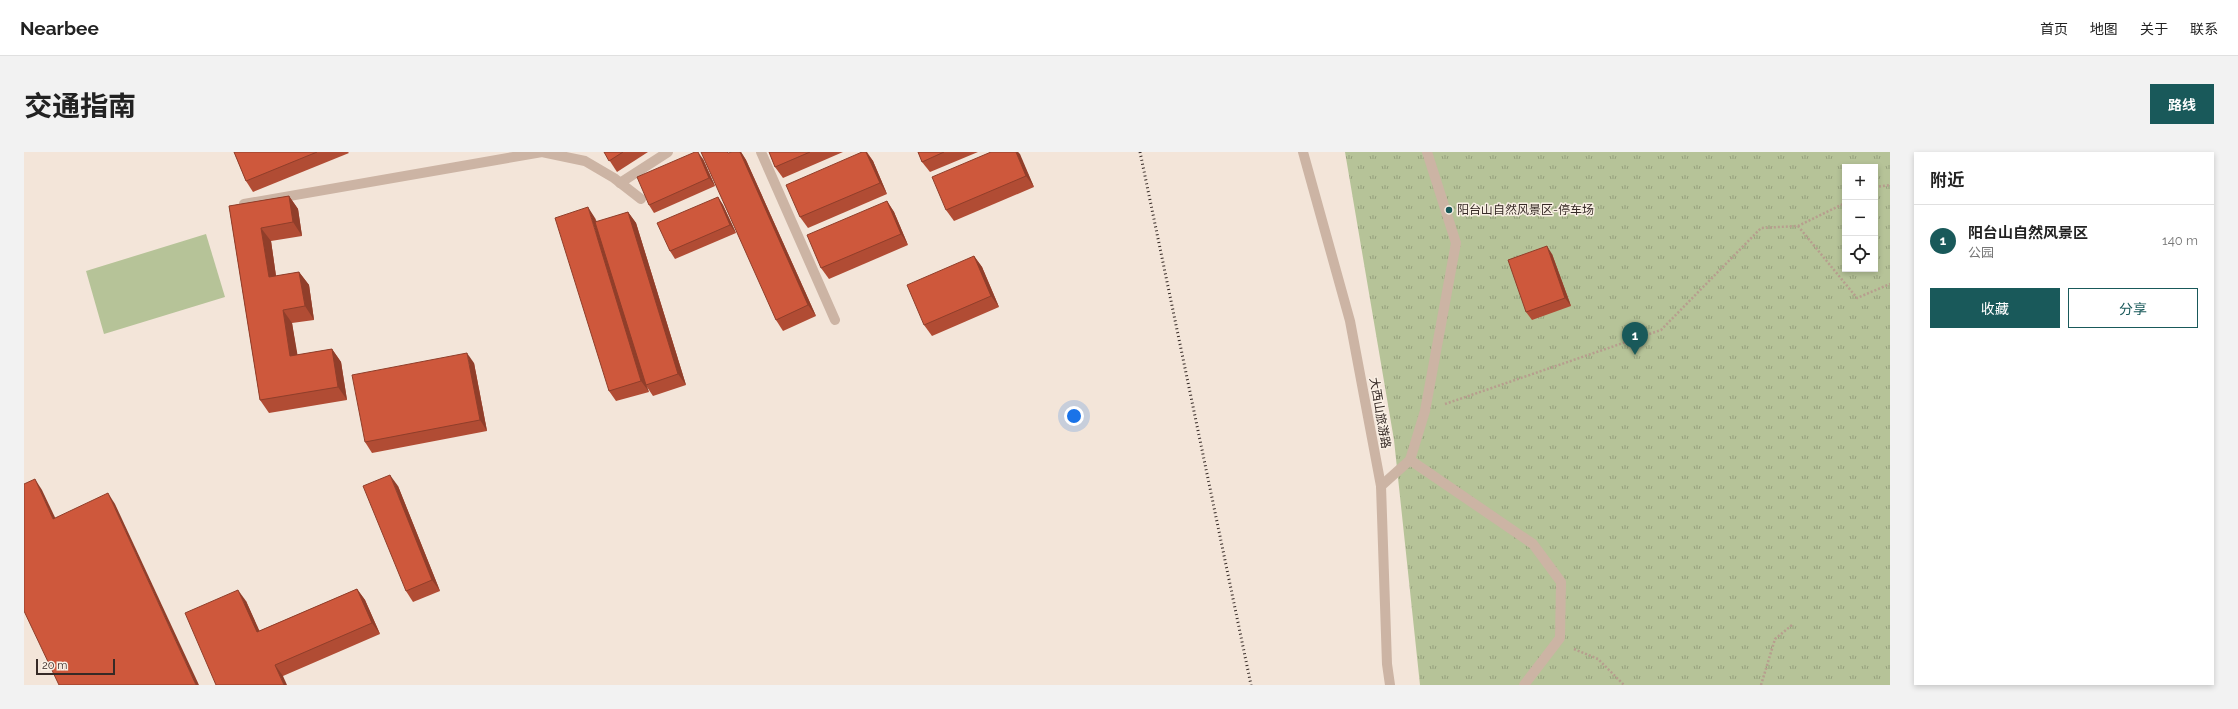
<!DOCTYPE html>
<html lang="zh">
<head>
<meta charset="utf-8">
<style>
	body { margin:0; font-family:Raleway,"Noto Sans SC",sans-serif; background:#f2f2f2; color:#222 }
	.controls { position:absolute; right:12px; top:12px; display:grid; overflow:hidden; border-radius:0px; box-shadow:0 2px 6px #0003 }
	.controls button { width:36px; height:36px; display:grid; place-items:center; padding:0; border:0; border-bottom:1px solid #e0e0e0; background:#fff; color:#222; font:20px sans-serif }
	.scale { position:absolute; left:12px; bottom:10px; width:79px; box-sizing:border-box; padding-left:4px; border:2px solid #362a26; border-top:0; font-size:11px; line-height:14px; white-space:nowrap; color:#362a26; -webkit-text-stroke:3px #faf0e5; paint-order:stroke }
	.you { position:absolute; left:1050px; top:264px; width:14px; height:14px; margin:-10px; border:3px solid #fff; border-radius:50%; background:#1a73e8; box-shadow:0 0 0 6px #1a73e833 }
	.badge { display:grid; place-items:center; width:26px; height:26px; border-radius:50%; background:#19595a; color:#fff; font-size:13px; font-weight:700 }
	.pin { position:absolute; translate:-50% -33px; filter:drop-shadow(0 1px 2px #0008) }
	.pin::after { content:''; position:absolute; top:21px; width:14px; height:12px; background:inherit; clip-path:polygon(0 0,100% 0,50% 100%) }
	.list { margin:0; padding:0; list-style:none }
	h2 { display:flex; justify-content:space-between; align-items:center; height:52px; margin:0; padding:0 16px; font-size:17px }
	h2 small { font-size:13px; font-weight:400; color:#767676 }
	.list li { display:grid; grid-template-columns:26px 1fr auto; gap:12px; align-items:center; box-sizing:border-box; height:72px; padding:0 16px; border-top:1px solid #e0e0e0 }
	.list b { display:block; font-size:15px; white-space:nowrap }
	.list p { margin:0; font-size:13px; white-space:nowrap; color:#767676 }
	.list em { font-size:13px; font-style:normal; color:#767676 }
	.actions { display:flex; gap:8px; padding:12px 16px }
	.actions a { flex:1; padding:9px 0; border:1px solid #19595a; border-radius:0px; text-align:center; font-size:14px; color:#19595a }
	.actions .main { background:#19595a; color:#fff }
	.icon { flex:none; width:22px; height:22px; fill:none; stroke:currentColor; stroke-width:2; stroke-linecap:round; stroke-linejoin:round }
	.map { position:relative; flex:none; width:1866px; height:533px; overflow:hidden; border-radius:0px }
	header { display:flex; align-items:center; gap:24px; box-sizing:border-box; height:56px; padding:0 20px; background:#fff; border-bottom:1px solid #e0e0e0 }
	header strong { font-size:19px }
	nav { display:flex; gap:22px; margin-inline-start:auto; font-size:14px }
	.intro { display:flex; align-items:center; justify-content:space-between; box-sizing:border-box; height:96px; padding:0 24px }
	h1 { margin:0; font-size:28px }
	.button { padding:10px 18px; border-radius:0px; background:#19595a; color:#fff; font-size:14px; font-weight:700 }
	main { display:flex; gap:24px; padding:0 24px }
	aside { flex:1; background:#fff; border-radius:0px; box-shadow:0 2px 6px #0003 }
	.map>svg:first-child { display:block }
</style>
</head>
<body>
<header>
<strong>Nearbee</strong>
<nav><a>首页</a><a>地图</a><a>关于</a><a>联系</a></nav>
</header>
<div class="intro"><h1>交通指南</h1><a class="button">路线</a></div>
<main>
<div class="map">
<svg width="1866" height="533" viewBox="0 0 1866 533">
	<defs>
		<pattern id="park-tufts" width="24" height="20" patternUnits="userSpaceOnUse"><rect width="24" height="20" fill="#b6c398"/><path d="M3 7l-1-3M5 7V3M7 7l1-3M15 17l-1-3M17 17v-4M19 17l1-3" fill="none" stroke="#959f7c"/></pattern>
	</defs>
	<rect width="100%" height="100%" fill="#f3e5d9"/>
	<!-- grass -->
	<polygon fill="#b6c398" points="182,82 201,145 80,182 62,119"/>
	<!-- park -->
	<path fill="url(#park-tufts)" fill-rule="evenodd" d="M1321,0H1866V533H1396L1370,288ZM1821,15H1851V117H1821Z"/>
	<g fill="none" stroke-linecap="round" stroke-linejoin="round">
		<!-- path -->
		<g stroke="#b79e8e" stroke-width="2.5" stroke-dasharray="2 2" stroke-linecap="butt">
			<polyline points="1851,35 1866,33"/>
			<polyline points="1774,74 1833,146 1866,132"/>
			<polyline points="1421,252 1637,178 1737,76 1774,74 1821,51"/>
			<polyline points="1550,497 1574,507 1600,533"/>
			<polyline points="1737,533 1751,487 1768,473"/>
		</g>
		<!-- minor -->
		<g stroke="#ccb4a4" stroke-width="10">
			<polyline points="737,0 811,168"/>
			<polyline points="1279,0 1326,169 1357,334 1363,512 1366,533"/>
			<polyline points="596,31 644,0"/>
			<polyline points="220,52 518,0 561,9 590,26 617,47"/>
			<polyline points="1386,308 1509,392 1537,430 1536,486 1500,533"/>
			<polyline points="1357,334 1386,308 1401,259 1432,91 1403,0"/>
		</g>
		<!-- rail -->
		<polyline stroke="#362a26" stroke-width="3" stroke-dasharray="1 3" stroke-linecap="butt" points="1116,0 1227,533"/>
	</g>
	<!-- wall -->
	<g fill="#b14c34">
		<polygon points="210,0 324,0 325,1 229,40 222,29"/>
		<polygon points="580,0 624,0 593,20"/>
		<polygon points="708,0 717,0 722,8 792,164 759,179 752,168 707,1"/>
		<polygon points="745,0 819,0 759,26 751,15"/>
		<polygon points="838,0 843,0 849,9 863,42 784,76 776,65"/>
		<polygon points="894,0 954,0 906,20 898,10"/>
		<polygon points="967,0 994,0 1010,35 930,69 922,58"/>
		<polygon points="679,7 691,34 630,61 625,53"/>
		<polygon points="265,44 274,57 278,84 247,89 252,124 275,120 285,133 290,168 268,171 273,203 308,197 317,210 323,248 245,261 236,248 205,54"/>
		<polygon points="694,45 699,53 712,81 651,107 646,99"/>
		<polygon points="863,49 870,60 884,93 805,127 797,116"/>
		<polygon points="604,60 612,71 662,233 629,244 623,235 625,240 592,249 585,239 571,66 573,70"/>
		<polygon points="1528,102 1547,154 1508,168 1502,160"/>
		<polygon points="950,104 958,115 975,155 908,184 900,173"/>
		<polygon points="450,211 463,279 348,301 341,290"/>
		<polygon points="374,334 416,439 389,450 382,439"/>
		<polygon points="333,437 341,448 356,482 259,524 192,533 222,449 235,479"/>
	</g>
	<!-- shaded-wall -->
	<g fill="#903e2a">
		<polygon points="674,0 679,7 691,34 685,26"/>
		<polygon points="716,0 717,0 722,8 792,164 784,153"/>
		<polygon points="842,0 849,9 863,42 856,31"/>
		<polygon points="992,0 994,0 996,2 1010,35 1002,24"/>
		<polygon points="265,44 274,57 278,84 269,70"/>
		<polygon points="694,45 699,53 712,81 706,73"/>
		<polygon points="863,49 870,60 884,93 877,82"/>
		<polygon points="564,55 571,66 622,232 622,233 623,235 625,240 617,229"/>
		<polygon points="604,60 612,71 662,233 654,222"/>
		<polygon points="237,76 247,89 254,138 245,125"/>
		<polygon points="1523,94 1528,102 1547,154 1541,146"/>
		<polygon points="950,104 958,115 975,155 967,144"/>
		<polygon points="275,120 285,133 290,168 281,154"/>
		<polygon points="259,158 268,171 276,217 266,204"/>
		<polygon points="308,197 317,210 323,248 314,235"/>
		<polygon points="443,201 450,211 463,279 456,268"/>
		<polygon points="366,323 374,334 416,439 408,428"/>
		<polygon points="11,327 18,338 37,378 29,367"/>
		<polygon points="84,341 91,352 175,533 172,533"/>
		<polygon points="333,437 341,448 356,482 348,471"/>
		<polygon points="214,438 222,449 241,491 233,480"/>
		<polygon points="251,513 259,524 263,533 260,533"/>
	</g>
	<!-- building -->
	<g fill="#ce583c" stroke="#903e2a">
		<polygon points="210,0 293,0 222,29"/>
		<polygon points="580,0 599,0 585,9"/>
		<polygon points="671,0 674,0 685,26 625,53 613,25"/>
		<polygon points="677,0 703,0 704,1 708,0 716,0 784,153 752,168"/>
		<polygon points="745,0 786,0 751,15"/>
		<polygon points="838,0 842,0 856,31 776,65 762,33"/>
		<polygon points="894,0 920,0 898,10"/>
		<polygon points="967,0 992,0 1002,24 922,58 908,25"/>
		<polygon points="265,44 269,70 237,76 245,125 275,120 281,154 259,158 266,204 308,197 314,235 236,248 205,54"/>
		<polygon points="694,45 706,73 646,99 633,71"/>
		<polygon points="863,49 877,82 797,116 783,83"/>
		<polygon points="564,55 617,229 585,239 531,66"/>
		<polygon points="604,60 654,222 622,233 571,70"/>
		<polygon points="1523,94 1541,146 1502,160 1484,108"/>
		<polygon points="950,104 967,144 900,173 883,133"/>
		<polygon points="443,201 456,268 341,290 328,223"/>
		<polygon points="366,323 408,428 382,439 339,334"/>
		<polygon points="11,327 29,367 84,341 172,533 35,533 0,459 0,332"/>
		<polygon points="333,437 348,471 251,513 260,533 192,533 161,461 214,438 233,480"/>
	</g>
	<!-- markers -->
	<circle fill="#19595a" stroke="#faf0e5" stroke-width="1.5" cx="1425" cy="58" r="4"/>
	<g text-anchor="middle" dominant-baseline="central" stroke-width="3" stroke-linejoin="round" paint-order="stroke">
		<!-- poi labels -->
		<g font-size="12" fill="#362a26" stroke="#faf0e5" text-anchor="start">
			<text x="1433" y="58">阳台山自然风景区-停车场</text>
		</g>
		<!-- street labels -->
		<g font-size="12" fill="#362a26" stroke="#faf0e5">
			<text transform="translate(1356 261) rotate(80)">大西山旅游路</text>
		</g>
	</g>
</svg>
<div class="controls">
<button>+</button>
<button>−</button>
<button><svg class="icon" aria-label="locate" viewBox="0 0 24 24"><circle cx="12" cy="12" r="6"/><path d="M12 2v4M12 18v4M2 12h4M18 12h4"/></svg></button>
</div>
<div class="scale">20 m</div>
<div class="you"></div>
<div class="pin badge" style="left:1611px;top:203px">1</div>
</div>
<aside>
<h2>附近<small></small></h2>
<ul class="list">
<li><span class="badge">1</span><div><b>阳台山自然风景区</b><p>公园</p></div><em>140 m</em></li>
</ul>
<div class="actions"><a class="main">收藏</a><a>分享</a></div>
</aside>
</main>
</body>
</html>
